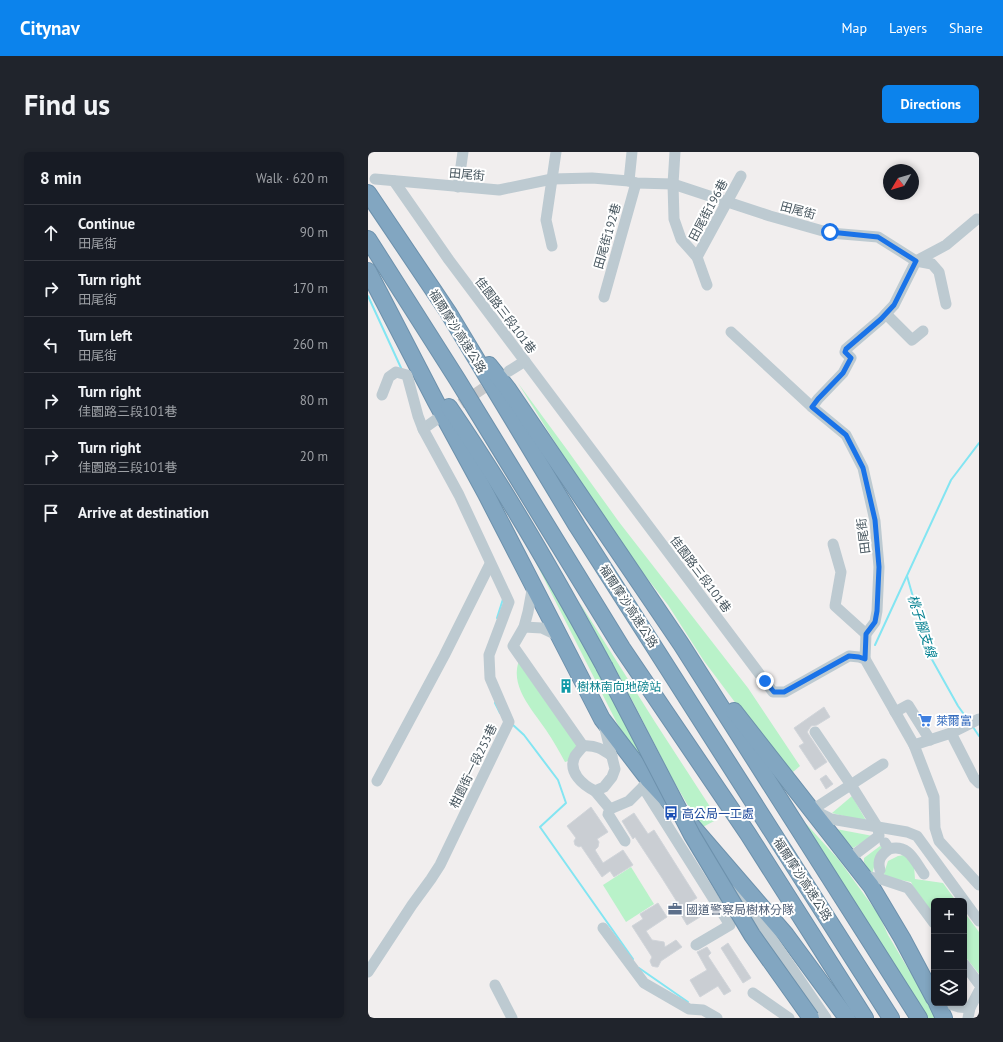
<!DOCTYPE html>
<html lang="en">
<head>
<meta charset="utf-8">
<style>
	body { margin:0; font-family:"PT Sans","Noto Sans TC",sans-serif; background:#20242c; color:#f1f3f6 }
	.controls { position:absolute; right:12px; bottom:12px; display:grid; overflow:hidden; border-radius:6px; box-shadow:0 2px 6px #0003 }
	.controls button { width:36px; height:36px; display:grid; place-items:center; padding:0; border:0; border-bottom:1px solid #363941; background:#171b24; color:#f1f3f6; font:20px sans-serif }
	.compass { position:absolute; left:515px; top:12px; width:36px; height:36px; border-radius:50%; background:#171b24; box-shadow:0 2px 6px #0003; rotate:232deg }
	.stop { position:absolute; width:12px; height:12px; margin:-9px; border:3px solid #1a73e8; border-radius:50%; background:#fff }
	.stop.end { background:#1a73e8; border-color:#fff; box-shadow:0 1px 4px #0008 }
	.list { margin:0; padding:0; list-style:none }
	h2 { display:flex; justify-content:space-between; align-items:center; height:52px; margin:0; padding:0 16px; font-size:17px }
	h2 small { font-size:13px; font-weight:400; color:#9ea1a6 }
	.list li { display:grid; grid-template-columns:26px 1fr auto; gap:12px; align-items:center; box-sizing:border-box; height:56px; padding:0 16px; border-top:1px solid #363941 }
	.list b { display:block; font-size:15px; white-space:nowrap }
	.list p { margin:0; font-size:13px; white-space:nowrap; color:#9ea1a6 }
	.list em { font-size:13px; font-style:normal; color:#9ea1a6 }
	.icon { flex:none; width:22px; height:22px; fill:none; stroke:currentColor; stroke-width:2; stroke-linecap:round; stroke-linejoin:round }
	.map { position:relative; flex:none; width:611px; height:866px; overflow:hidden; border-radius:6px }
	header { display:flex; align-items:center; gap:24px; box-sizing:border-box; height:56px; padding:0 20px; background:#0c83ec; color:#fff }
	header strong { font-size:19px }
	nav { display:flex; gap:22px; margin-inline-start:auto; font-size:14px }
	.intro { display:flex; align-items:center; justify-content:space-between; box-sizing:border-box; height:96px; padding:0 24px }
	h1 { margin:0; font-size:28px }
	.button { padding:10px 18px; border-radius:6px; background:#0c83ec; color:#fff; font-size:14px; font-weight:700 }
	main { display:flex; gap:24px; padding:0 24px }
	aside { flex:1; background:#171b24; border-radius:6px; box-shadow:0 2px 6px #0003 }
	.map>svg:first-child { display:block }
</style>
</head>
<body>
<header>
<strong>Citynav</strong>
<nav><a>Map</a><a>Layers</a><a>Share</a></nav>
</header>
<div class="intro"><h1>Find us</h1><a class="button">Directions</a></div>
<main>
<aside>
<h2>8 min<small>Walk · 620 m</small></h2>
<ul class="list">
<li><svg class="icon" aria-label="ahead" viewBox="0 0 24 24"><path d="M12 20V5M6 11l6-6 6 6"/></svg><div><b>Continue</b><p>田尾街</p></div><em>90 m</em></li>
<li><svg class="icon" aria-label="right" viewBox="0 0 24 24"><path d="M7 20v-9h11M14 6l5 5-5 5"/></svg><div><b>Turn right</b><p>田尾街</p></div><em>170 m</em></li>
<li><svg class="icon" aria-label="left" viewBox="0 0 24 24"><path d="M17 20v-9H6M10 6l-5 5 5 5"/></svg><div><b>Turn left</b><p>田尾街</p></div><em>260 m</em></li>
<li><svg class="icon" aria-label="right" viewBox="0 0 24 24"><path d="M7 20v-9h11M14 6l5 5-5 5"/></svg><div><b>Turn right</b><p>佳園路三段101巷</p></div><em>80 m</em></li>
<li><svg class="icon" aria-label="right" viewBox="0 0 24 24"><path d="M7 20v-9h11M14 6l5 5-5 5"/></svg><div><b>Turn right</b><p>佳園路三段101巷</p></div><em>20 m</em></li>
<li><svg class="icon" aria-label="arrive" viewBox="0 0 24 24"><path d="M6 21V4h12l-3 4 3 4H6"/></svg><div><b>Arrive at destination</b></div></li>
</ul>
</aside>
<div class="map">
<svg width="611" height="866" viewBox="0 0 611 866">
	<rect width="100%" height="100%" fill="#f1eeee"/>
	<!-- green -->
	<g fill="#b9f2c9">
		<polygon points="150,231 200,299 251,370 380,536 432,614 425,620 393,585 336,509 300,453 265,408 223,348"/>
		<polygon points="157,389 189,436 290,629 259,591"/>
		<polygon points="210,448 287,570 350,667 333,676 304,626 264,548"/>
		<path d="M152,506L210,594L204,608L197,610C191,599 185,588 178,578C164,557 140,533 152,506Z"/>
		<polygon points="484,644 499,670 464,661"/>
		<polygon points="431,664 471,708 511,763 520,783 551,835 567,866 559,866"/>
		<polygon points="468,677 505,684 485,696"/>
		<polygon points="512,694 516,696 509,703 504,723 496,710 496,706"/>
		<polygon points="536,703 546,714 547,727 575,731 588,749 566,749 566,764 548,740 543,730 517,725 516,721 520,709 530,704"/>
		<polygon points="263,715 286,752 258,770 235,733"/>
		<polygon points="596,760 611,780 611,822 596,803"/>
	</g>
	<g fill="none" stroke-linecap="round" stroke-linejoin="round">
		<!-- stream -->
		<g stroke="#83e5f2" stroke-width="2">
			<polyline points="0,144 34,218"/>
			<polyline points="539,424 562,504 590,554 600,568"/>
			<polyline points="129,466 135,447"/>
			<polyline points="507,493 583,328 611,291"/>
			<polyline points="127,551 132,561"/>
			<polyline points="144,572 156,583 190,628 198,651 172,675 265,807"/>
			<polyline points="605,575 611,584"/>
			<polyline points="271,816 320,850"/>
		</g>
	</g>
	<!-- building -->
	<g fill="#caced3" stroke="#d1d5da">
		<polygon points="456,555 462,565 449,573 443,574 439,580 459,610 447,618 431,594 436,591 426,576"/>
		<polygon points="458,623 465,632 458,637 452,627"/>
		<polygon points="223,655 240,680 229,687 231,690 230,695 227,698 235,711 255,698 265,713 246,725 242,719 234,725 213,694 211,695 207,693 206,689 208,686 199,674"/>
		<polygon points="266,661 280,682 286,678 329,746 322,750 332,765 319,773 313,763 316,761 294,726 267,685 265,687 254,669"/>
		<polygon points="290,751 299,765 278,779 284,788 296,790 297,795 308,788 314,795 293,809 290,815 288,815 284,814 282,809 284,805 264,774 275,767 272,762"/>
		<polygon points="360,791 383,826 375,831 353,796"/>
		<polygon points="339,795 343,801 340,804 363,839 356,843 350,834 332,845 322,828 339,818 329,800"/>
	</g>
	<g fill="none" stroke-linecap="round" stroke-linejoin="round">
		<!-- minor-tunnel -->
		<polyline stroke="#c6c8ca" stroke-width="11" stroke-dasharray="11 5.5" stroke-linecap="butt" points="79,261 129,227"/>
		<defs>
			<g id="highway">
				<polyline points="0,41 80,160 209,374 523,866"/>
				<polyline points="0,87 89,227 187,387 254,496 380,682 497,866"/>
				<polyline points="0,119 68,250 118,342 234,567 280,627 307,656"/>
				<polyline points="121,213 140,237 313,492 551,866"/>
				<path d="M81,255C138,338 188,426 236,514"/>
				<polyline points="366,559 503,734 534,786 566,846"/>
				<polyline points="323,673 418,783 479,866"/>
				<polyline points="569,851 576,866"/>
			</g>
		</defs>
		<!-- highway casing -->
		<use href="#highway" stroke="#6d91ac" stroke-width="18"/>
		<!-- minor -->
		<g stroke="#bdcad1" stroke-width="11">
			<polyline points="307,0 305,32 306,67 313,87 329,105 339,133"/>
			<polyline points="7,27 131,38 184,27 224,26 261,29 268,31 305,32 402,64 462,81 510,85 548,109 526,153 513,167 478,197 477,200 483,206 475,221 450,247 444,255 478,283 495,316 507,369 511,415 509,459 507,470 498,482 497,507"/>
			<polyline points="26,29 81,108 405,540 417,540 481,504 491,505 497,507 546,593 566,645 567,676 571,689 611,733"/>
			<polyline points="261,29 264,0"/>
			<polyline points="90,35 95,0"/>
			<polyline points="184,94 178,68 188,0"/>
			<polyline points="329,105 373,24"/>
			<polyline points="236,145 268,31"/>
			<polyline points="578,152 571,120 564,112 548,109 578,93 609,67"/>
			<polyline points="518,162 544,188 555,179"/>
			<polyline points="363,180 444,255"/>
			<polyline points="141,219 157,209"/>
			<polyline points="55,277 69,267"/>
			<polyline points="465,392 473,420 467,454 498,482"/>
			<path d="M165,433L160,460L156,475L145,494L215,594C212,598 209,601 207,604C199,620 215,633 227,639L236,635L244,625L247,617L236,573"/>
			<polyline points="156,475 174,476 191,484"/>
			<polyline points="527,560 540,553 562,588"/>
			<polyline points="447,580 483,633 510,676 511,684 482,706"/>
			<polyline points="583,581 611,567"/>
			<polyline points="546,593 583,581 606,626 611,631"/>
			<path d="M215,594C228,593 234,597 244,604"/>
			<polyline points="280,627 275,635 362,773 328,793"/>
			<polyline points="9,629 76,504 122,412"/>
			<polyline points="227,639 242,657 240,662 257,689"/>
			<polyline points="242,657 261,649 275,635"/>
			<polyline points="444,658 515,612"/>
			<polyline points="447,659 463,667 539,680 549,684 611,769"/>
			<path d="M521,697C541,692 546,708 556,722"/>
			<path d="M512,718C509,708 513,703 521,697L517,691"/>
			<polyline points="495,724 513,727 540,736 566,771"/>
			<polyline points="369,736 458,866"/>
			<polyline points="235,776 276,831 321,857 335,858 349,866"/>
			<polyline points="596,812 611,832"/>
			<polyline points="0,820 44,753 63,727 72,713 141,570 122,526 121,503 141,450 91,343 55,277 50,264 39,223 28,220 21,225 14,243"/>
			<polyline points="127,833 144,866"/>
			<polyline points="385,841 421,866"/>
			<polyline points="579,851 591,855 602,856"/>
			<polyline points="600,866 602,856 611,839"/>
		</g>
		<!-- highway -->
		<use href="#highway" stroke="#82a6c1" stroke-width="16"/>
		<defs>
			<polyline id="highway-bridge" points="236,514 324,683 384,783 443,866"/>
		</defs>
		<!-- highway-bridge casing -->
		<use href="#highway-bridge" stroke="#6d91ac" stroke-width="18" stroke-linecap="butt"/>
		<!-- highway-bridge -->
		<use href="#highway-bridge" stroke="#82a6c1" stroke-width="16"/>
	</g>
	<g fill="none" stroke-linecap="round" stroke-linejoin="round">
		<!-- route -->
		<polyline stroke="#1a73e8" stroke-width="5" points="397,529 406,540 416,540 481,504 491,505 497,507 498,482 507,470 509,459 511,415 507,368 495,316 478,283 444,255 450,247 475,221 483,206 477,200 478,197 513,167 526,153 548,109 510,85 462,80"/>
	</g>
	<!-- icons -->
	<defs>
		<symbol id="building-bare" viewBox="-9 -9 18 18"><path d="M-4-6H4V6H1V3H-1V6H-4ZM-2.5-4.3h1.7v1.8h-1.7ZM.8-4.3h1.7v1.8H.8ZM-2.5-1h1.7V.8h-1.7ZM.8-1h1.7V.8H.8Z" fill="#0f9aa8" stroke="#fff" stroke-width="2.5" paint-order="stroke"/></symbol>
		<symbol id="supermarket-bare" viewBox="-9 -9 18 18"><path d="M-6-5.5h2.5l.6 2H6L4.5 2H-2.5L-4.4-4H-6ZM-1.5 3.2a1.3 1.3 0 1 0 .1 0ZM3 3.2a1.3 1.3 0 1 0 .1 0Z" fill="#3f7fe0" stroke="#fff" stroke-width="2.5" paint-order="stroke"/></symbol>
		<symbol id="bus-bare" viewBox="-9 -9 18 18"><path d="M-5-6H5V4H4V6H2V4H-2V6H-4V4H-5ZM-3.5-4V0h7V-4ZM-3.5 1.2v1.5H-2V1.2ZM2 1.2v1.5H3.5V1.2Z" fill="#1a4fb4" stroke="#fff" stroke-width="2.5" paint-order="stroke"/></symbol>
		<symbol id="office-bare" viewBox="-9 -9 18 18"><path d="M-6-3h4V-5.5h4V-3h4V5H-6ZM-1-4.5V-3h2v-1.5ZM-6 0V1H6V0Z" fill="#5c6f8a" stroke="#fff" stroke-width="2.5" paint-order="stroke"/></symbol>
	</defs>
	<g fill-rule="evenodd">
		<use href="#building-bare" x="188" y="524" width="20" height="20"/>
		<use href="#supermarket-bare" x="547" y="558" width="20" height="20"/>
		<use href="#bus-bare" x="293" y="651" width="20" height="20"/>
		<use href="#office-bare" x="297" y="747" width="20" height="20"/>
	</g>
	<g text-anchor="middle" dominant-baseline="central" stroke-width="4" stroke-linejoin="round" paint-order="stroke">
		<!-- street labels -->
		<g font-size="12" fill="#45545d" stroke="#fff">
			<text transform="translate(99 22) rotate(5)">田尾街</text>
			<text transform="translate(340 58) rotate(-62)">田尾街196巷</text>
			<text transform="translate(430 58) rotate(15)">田尾街</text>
			<text transform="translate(239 84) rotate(-74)">田尾街192巷</text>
			<text transform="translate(138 163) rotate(53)">佳園路三段101巷</text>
			<text transform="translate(90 179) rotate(58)">福爾摩沙高速公路</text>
			<text transform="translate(495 384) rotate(-97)">田尾街</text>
			<text transform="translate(333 422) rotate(53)">佳園路三段101巷</text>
			<text transform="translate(261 454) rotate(57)">福爾摩沙高速公路</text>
			<text transform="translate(105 614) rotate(-64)">柑園街一段253巷</text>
			<text transform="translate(435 727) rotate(57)">福爾摩沙高速公路</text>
		</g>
		<!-- culture labels -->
		<g font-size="12" fill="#0d838f" stroke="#fff" text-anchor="start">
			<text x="209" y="534">樹林南向地磅站</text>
		</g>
		<!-- shop labels -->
		<g font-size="12" fill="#366cbe" stroke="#fff" text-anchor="start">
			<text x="568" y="568">萊爾富</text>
		</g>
		<!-- transit labels -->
		<g font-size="12" fill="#164399" stroke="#fff" text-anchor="start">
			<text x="314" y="661">高公局一工處</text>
		</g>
		<!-- service labels -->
		<g font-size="12" fill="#4e5e75" stroke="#fff" text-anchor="start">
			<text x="318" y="757">國道警察局樹林分隊</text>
		</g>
		<!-- water labels -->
		<g font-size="13" font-style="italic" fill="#058292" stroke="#fff">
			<text transform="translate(554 474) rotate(72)">桃子腳支線</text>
		</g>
	</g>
</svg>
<div class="controls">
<button>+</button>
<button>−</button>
<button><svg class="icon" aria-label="layers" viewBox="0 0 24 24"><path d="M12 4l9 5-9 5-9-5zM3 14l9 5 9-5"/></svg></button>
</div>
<svg class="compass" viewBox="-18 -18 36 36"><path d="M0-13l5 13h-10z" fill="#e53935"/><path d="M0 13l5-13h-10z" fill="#9ea1a6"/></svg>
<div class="stop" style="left:462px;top:80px"></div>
<div class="stop end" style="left:397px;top:529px"></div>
</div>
</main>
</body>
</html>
